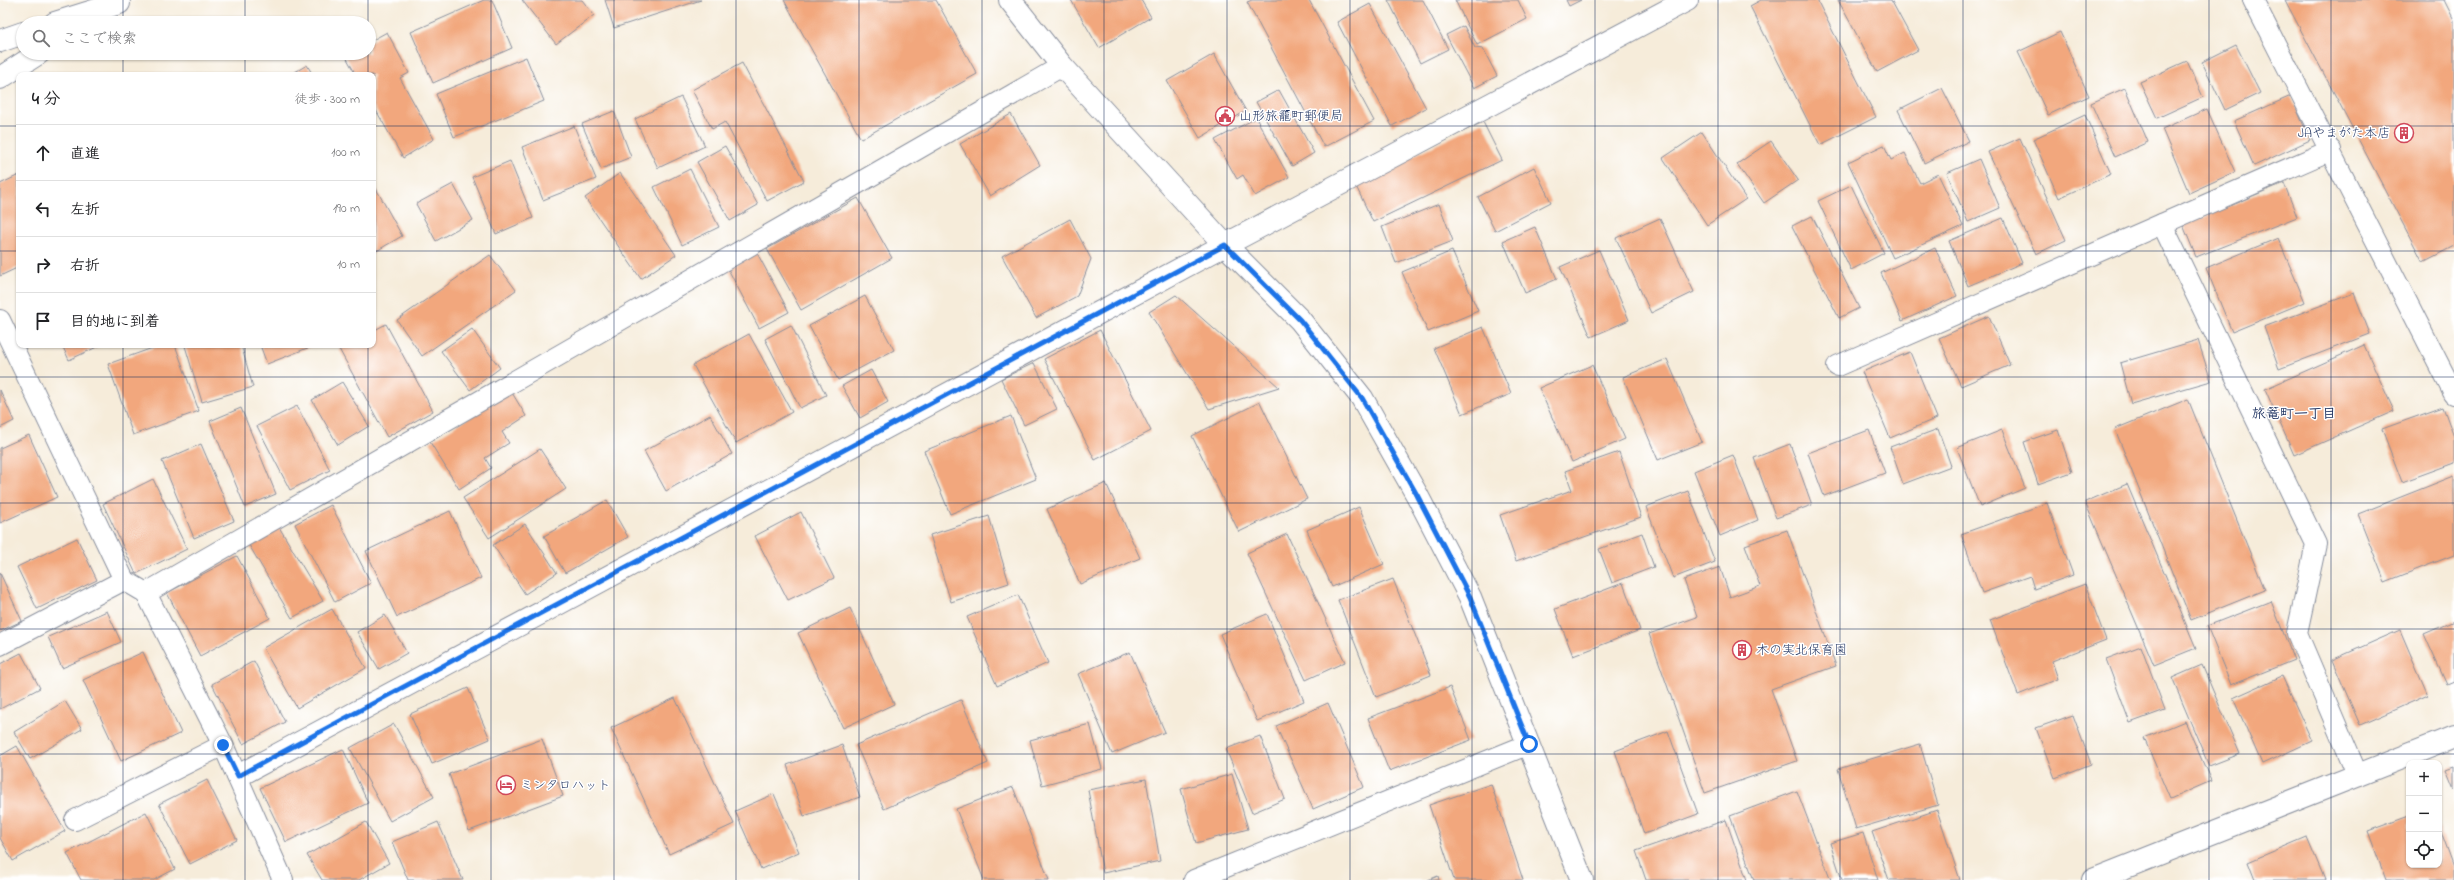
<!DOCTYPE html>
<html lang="ja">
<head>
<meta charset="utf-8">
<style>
	body { margin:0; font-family:"Indie Flower","Klee One",sans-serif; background:#f6f6f6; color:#202124 }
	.controls { position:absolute; right:12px; bottom:12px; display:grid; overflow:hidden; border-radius:8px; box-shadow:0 1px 3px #0004 }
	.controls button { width:36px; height:36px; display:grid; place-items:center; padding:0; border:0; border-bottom:1px solid #e0e0e0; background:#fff; color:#202124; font:20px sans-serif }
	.stop { position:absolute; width:12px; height:12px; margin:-9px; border:3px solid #1a73e8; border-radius:50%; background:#fff }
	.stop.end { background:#1a73e8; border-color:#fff; box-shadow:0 1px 4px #0008 }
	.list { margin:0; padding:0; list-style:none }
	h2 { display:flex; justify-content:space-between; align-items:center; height:52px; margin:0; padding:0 16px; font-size:17px }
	h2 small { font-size:13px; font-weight:400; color:#757577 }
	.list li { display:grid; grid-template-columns:26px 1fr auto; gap:12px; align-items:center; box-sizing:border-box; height:56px; padding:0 16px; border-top:1px solid #e0e0e0 }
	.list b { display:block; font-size:15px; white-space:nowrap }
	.list em { font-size:13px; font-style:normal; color:#757577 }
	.icon { flex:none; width:22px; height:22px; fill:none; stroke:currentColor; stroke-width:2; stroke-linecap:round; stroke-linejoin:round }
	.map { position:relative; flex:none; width:2454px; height:880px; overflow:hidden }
	.search { position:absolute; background:#fff; box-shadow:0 1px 3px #0004; left:16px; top:16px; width:360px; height:44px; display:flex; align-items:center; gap:10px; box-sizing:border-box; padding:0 14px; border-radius:22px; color:#757577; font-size:15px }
	.panel { position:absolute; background:#fff; box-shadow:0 1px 3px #0004; left:16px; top:72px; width:360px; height:276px; border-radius:8px }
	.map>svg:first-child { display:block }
</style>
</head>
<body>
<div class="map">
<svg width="2454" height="880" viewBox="0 0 2454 880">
	<rect width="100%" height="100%" fill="#fff"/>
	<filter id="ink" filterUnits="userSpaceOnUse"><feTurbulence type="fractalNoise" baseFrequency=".025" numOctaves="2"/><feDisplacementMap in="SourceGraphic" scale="8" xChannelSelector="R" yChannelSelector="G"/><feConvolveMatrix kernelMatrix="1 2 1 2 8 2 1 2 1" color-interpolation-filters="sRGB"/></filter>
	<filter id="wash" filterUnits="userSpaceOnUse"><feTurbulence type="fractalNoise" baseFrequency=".012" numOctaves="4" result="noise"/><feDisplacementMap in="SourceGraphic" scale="16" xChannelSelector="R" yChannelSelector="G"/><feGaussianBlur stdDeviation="0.9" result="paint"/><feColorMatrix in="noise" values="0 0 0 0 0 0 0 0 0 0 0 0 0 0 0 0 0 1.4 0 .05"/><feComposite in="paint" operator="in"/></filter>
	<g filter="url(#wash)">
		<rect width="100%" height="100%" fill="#f6ecda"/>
		<g id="blocks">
			<!-- building -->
			<g fill="#f2a77d">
				<polygon points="484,0 492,0 512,48 433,83 411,32"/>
				<polygon points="522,0 582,0 594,15 556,44"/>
				<polygon points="605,0 701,0 614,28"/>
				<polygon points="784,0 936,0 977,74 861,139"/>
				<polygon points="1071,0 1141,0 1151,17 1099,48"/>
				<polygon points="1252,0 1309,0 1374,121 1324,147 1247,2"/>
				<polygon points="1388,0 1423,0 1448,49 1420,63"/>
				<polygon points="1455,0 1518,0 1527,19 1477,45"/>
				<polygon points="1566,0 1581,0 1569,6"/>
				<polygon points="1761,0 1817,0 1876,117 1820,145 1750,6"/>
				<polygon points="1838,0 1891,0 1918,50 1877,72"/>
				<polygon points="2285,0 2444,0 2454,20 2454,246 2423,262"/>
				<polygon points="1370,4 1426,108 1392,126 1337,22"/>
				<polygon points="1464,26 1475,48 1483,49 1497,76 1474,88 1446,35"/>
				<polygon points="387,32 409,73 400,78 434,139 403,158 373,105 373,75 356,75 345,55 349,53 369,53 369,42"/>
				<polygon points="2060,32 2089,96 2048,115 2018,52"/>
				<polygon points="2236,45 2260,93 2225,110 2202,62"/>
				<polygon points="1214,54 1246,111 1200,138 1167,81"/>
				<polygon points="526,57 544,101 454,137 436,94"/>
				<polygon points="2187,61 2203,97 2157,118 2140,82"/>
				<polygon points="742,63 804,181 767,201 725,122 712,129 692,90"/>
				<polygon points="307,65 313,75 290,75"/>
				<polygon points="1942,88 1969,141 1924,163 1898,110"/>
				<polygon points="2125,88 2148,142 2115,157 2091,103"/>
				<polygon points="1279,90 1314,153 1292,166 1256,102"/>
				<polygon points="2291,96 2310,140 2254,166 2234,121"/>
				<polygon points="681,97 705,146 658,168 635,119"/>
				<polygon points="2207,109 2235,172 2189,193 2162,129"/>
				<polygon points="614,111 631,157 601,169 582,124"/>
				<polygon points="1011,114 1040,165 990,196 960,144"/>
				<polygon points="2085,115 2111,174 2059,198 2033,139"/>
				<polygon points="1256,118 1289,177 1255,196 1243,175 1237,179 1215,140"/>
				<polygon points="1483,122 1502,160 1373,222 1355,184"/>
				<polygon points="574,126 596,179 543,200 522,147"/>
				<polygon points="1702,132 1746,199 1707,225 1663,158"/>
				<polygon points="2020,138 2066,240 2036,254 1988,152"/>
				<polygon points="1771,141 1798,180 1764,203 1737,164"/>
				<polygon points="1884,145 1891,160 1905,153 1920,183 1938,174 1963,226 1893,258 1848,162"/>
				<polygon points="725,146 758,205 730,221 697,162"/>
				<polygon points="1979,159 2000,208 1968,222 1947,173"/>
				<polygon points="510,161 533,218 496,234 472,177"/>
				<polygon points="1534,167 1551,202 1495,231 1478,197"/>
				<polygon points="690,169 719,227 682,245 654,187"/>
				<polygon points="620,173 676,255 641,279 585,198"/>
				<polygon points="19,175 19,267 0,276 0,184"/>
				<polygon points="373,183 402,236 373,253"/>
				<polygon points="2284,183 2297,217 2196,257 2183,225"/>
				<polygon points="453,184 473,220 436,241 416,204"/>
				<polygon points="1851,185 1884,253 1851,270 1818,201"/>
				<polygon points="858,198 892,258 801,310 767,249"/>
				<polygon points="1439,204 1453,241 1396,263 1382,227"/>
				<polygon points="1812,216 1859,308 1839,318 1792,226"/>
				<polygon points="1660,218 1694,292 1651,313 1616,238"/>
				<polygon points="2003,218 2022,263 1968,286 1949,241"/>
				<polygon points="1070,219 1091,259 1077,296 1036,318 1002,256"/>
				<polygon points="1535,227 1557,279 1525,293 1503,241"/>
				<polygon points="2278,238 2305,302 2232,332 2206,268"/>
				<polygon points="1935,248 1957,296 1902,321 1881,273"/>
				<polygon points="1599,250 1629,320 1591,337 1560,267"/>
				<polygon points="1452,251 1478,311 1428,332 1402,272"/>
				<polygon points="757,253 789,312 759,328 728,269"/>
				<polygon points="490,255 516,290 422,356 397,320"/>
				<polygon points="2354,293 2370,334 2279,369 2264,327"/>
				<polygon points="1176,295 1279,387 1209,409 1149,312"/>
				<polygon points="865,296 894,350 838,380 809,326"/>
				<polygon points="1989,316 2010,365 1961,386 1939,338"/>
				<polygon points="386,324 433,411 387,437 339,349 347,345 373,345 373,331"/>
				<polygon points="791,325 826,395 800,408 765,339"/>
				<polygon points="1483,327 1511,394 1462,414 1434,348"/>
				<polygon points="472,329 500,368 470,390 441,351"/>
				<polygon points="1100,330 1151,431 1095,460 1044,359"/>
				<polygon points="749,334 792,412 736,443 693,365"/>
				<polygon points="2198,340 2211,381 2131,404 2120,363"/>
				<polygon points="62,345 101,345 69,360"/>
				<polygon points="161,345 175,345 199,411 133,435 108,364"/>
				<polygon points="189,345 241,345 253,387 202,402 185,346"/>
				<polygon points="260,345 315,345 267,364"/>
				<polygon points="2364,345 2394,411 2294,455 2265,389"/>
				<polygon points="1910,352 1937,418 1890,438 1862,372"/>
				<polygon points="1667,359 1702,442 1658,460 1623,377"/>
				<polygon points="1034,363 1057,409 1024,425 1001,379"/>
				<polygon points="1592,365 1625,439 1572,462 1539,388"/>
				<polygon points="871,370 888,402 860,418 842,386"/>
				<polygon points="342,382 369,426 338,445 312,400"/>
				<polygon points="0,390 14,421 0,428"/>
				<polygon points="511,391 526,416 502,432 509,443 485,458 491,468 459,489 430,442"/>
				<polygon points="2188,399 2265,590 2191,620 2115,429"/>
				<polygon points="1260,402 1307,499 1239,532 1192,436"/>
				<polygon points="297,406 330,470 290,490 257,426"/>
				<polygon points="2443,407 2454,437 2454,463 2402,482 2382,429"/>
				<polygon points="241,408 276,494 245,507 210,421"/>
				<polygon points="710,415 732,454 666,491 644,451"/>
				<polygon points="1011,416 1036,479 950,514 924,451"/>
				<polygon points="1938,429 1951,466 1903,484 1890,447"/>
				<polygon points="1869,430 1885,473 1824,496 1808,453"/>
				<polygon points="2002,430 2025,488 1980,507 1957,448"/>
				<polygon points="2058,430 2072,472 2038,484 2024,442"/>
				<polygon points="29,435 57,497 0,523 0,448"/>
				<polygon points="201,444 234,521 194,538 162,461"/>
				<polygon points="1790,444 1812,505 1776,518 1754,458"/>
				<polygon points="540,449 566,489 489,538 463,498"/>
				<polygon points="1619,452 1641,517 1516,561 1500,515 1572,490 1565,471"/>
				<polygon points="1733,455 1758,520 1720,536 1694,471"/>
				<polygon points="2454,476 2454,555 2385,582 2358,514"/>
				<polygon points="153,479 187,549 136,574 103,504"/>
				<polygon points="1106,483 1140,558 1080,584 1047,509"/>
				<polygon points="2127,484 2196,648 2154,665 2085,502"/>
				<polygon points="1688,491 1715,562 1673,578 1646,507"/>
				<polygon points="607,500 628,537 565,573 544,536"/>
				<polygon points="2047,503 2073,575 2034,589 2030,576 1982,593 1961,534"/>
				<polygon points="331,505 371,583 335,602 295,524"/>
				<polygon points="1359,507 1384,564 1332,587 1307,530"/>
				<polygon points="450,511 481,578 397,617 366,551"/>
				<polygon points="801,512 834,578 788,600 755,536"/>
				<polygon points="989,516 1009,583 951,602 930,535"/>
				<polygon points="525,524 557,573 525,594 493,545"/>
				<polygon points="279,527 323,601 292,618 249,545"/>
				<polygon points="1787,530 1836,666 1771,689 1797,761 1705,793 1649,634 1697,617 1684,580 1720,567 1730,597 1760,586 1745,545"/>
				<polygon points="1642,533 1654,567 1612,583 1599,549"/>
				<polygon points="1287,534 1345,662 1306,680 1247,553"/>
				<polygon points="77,538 97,580 37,609 17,567"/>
				<polygon points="237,556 270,618 200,656 167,593"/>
				<polygon points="0,573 22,621 0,631"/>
				<polygon points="1393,579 1431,675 1376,697 1338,600"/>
				<polygon points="1623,583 1640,630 1573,656 1555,609"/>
				<polygon points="2085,584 2106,640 2052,661 2058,679 2018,695 1990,620"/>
				<polygon points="1018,595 1048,663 997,686 967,617"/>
				<polygon points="2271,601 2294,660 2231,685 2207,626"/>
				<polygon points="850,608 894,704 843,728 798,633"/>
				<polygon points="332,609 366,668 297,708 263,648"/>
				<polygon points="107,611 121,642 62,668 48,637"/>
				<polygon points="1267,614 1304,701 1257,721 1220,634"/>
				<polygon points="385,615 407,653 379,669 357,632"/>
				<polygon points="2454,621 2454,682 2447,685 2424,634"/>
				<polygon points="2400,630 2428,695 2360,725 2332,660"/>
				<polygon points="2141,646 2165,710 2130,723 2106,659"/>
				<polygon points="143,652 181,733 121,761 83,680"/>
				<polygon points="1130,652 1165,732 1112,754 1078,674"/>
				<polygon points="21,653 40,688 0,709 0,664"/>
				<polygon points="254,661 285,722 243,744 212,684"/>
				<polygon points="2202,665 2240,754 2209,766 2172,678"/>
				<polygon points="2282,676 2312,741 2262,764 2233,698"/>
				<polygon points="1450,687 1471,740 1389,771 1368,718"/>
				<polygon points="468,688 490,739 432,764 410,714"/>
				<polygon points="675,698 734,824 669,854 611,728"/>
				<polygon points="961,700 988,763 884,809 856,745"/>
				<polygon points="65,701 82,729 30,759 14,732"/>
				<polygon points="1328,703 1364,787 1313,809 1276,726"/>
				<polygon points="2073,715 2091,764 2055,778 2036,728"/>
				<polygon points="2185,721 2211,781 2170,799 2144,738"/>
				<polygon points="394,724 434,797 390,821 350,748"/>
				<polygon points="1090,724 1102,769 1042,785 1030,740"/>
				<polygon points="1668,731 1698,814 1644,834 1615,751"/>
				<polygon points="1260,736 1285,799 1252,813 1226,749"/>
				<polygon points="542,739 563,796 469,831 449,774"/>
				<polygon points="1920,744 1938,805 1856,829 1838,769"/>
				<polygon points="842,745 860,797 804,816 787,765"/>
				<polygon points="17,746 65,831 13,861 0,838 0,756"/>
				<polygon points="343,749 368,803 286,842 260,788"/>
				<polygon points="2454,766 2454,789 2446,769"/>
				<polygon points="1232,774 1248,829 1196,843 1181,789"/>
				<polygon points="1146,779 1160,861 1103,873 1088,790"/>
				<polygon points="207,780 237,840 190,864 159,804"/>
				<polygon points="1491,784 1523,880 1454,880 1429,805"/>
				<polygon points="1013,787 1049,880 984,880 956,809"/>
				<polygon points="1797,791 1831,880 1754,880 1730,816"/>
				<polygon points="774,794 799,852 761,869 735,811"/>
				<polygon points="1937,810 1960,880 1889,880 1872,832"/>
				<polygon points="146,812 175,869 154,880 81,880 67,853"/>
				<polygon points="2409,816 2409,865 2439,865 2439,826 2454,867 2454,880 2386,880 2368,831"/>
				<polygon points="1726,820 1747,880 1646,880 1636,851"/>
				<polygon points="366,822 389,863 359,880 322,880 307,855"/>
				<polygon points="438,822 463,880 408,880 392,842"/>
				<polygon points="1863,833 1878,880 1842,880 1830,843"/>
				<polygon points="2307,837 2325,880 2255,880 2248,862"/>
				<polygon points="1438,876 1439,880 1428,880"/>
			</g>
		</g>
	</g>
	<g filter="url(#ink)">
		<use href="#blocks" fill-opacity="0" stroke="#888e9c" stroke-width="1"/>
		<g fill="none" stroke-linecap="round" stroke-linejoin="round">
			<defs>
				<g id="service">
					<polyline points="2253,0 2454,394"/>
					<polyline points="2162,224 2316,544 2297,633 2358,776"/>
					<polyline points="0,320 124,580 146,593 223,745 283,880"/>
					<polyline points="1837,366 2331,150"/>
					<polyline points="146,593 1062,66"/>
					<polyline points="0,645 124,580"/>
					<polyline points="75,820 223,745"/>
					<polyline points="1194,880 1529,744"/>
				</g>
				<polyline id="minor" points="238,776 1225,245 1687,0"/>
				<g id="tertiary">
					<polyline points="1010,0 1062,66 1225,245 1300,320 1362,398 1417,495 1470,597 1582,880"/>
					<polyline points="2093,880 2454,737"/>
				</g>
				<g id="trunk">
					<polyline points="55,23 119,3"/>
					<polyline points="0,41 23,33"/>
					<polyline points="0,78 39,53"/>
				</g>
			</defs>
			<!-- service casing -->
			<use href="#service" stroke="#888e9c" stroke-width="22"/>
			<!-- minor casing -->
			<use href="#minor" stroke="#888e9c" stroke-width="24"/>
			<!-- tertiary casing -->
			<use href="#tertiary" stroke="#888e9c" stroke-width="24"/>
			<!-- trunk casing -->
			<use href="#trunk" stroke="#888e9c" stroke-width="24"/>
			<!-- service -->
			<use href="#service" stroke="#fff" stroke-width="20"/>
			<!-- minor -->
			<use href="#minor" stroke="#fff" stroke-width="22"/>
			<!-- tertiary -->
			<use href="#tertiary" stroke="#fff" stroke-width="22"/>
			<!-- trunk -->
			<use href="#trunk" stroke="#fff" stroke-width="22"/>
		</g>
	</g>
	<g fill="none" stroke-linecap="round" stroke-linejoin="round" filter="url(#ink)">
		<!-- route -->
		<polyline stroke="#1a73e8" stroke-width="5" points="223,745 238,776 1225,245 1300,320 1362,398 1417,495 1470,597 1529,744"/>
	</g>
	<!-- grid -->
	<path fill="none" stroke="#1b2f5e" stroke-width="1" stroke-opacity="0.55" d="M123,0V23M245,0V23M368,0V23M491,0V880M614,0V880M736,0V880M859,0V880M982,0V880M1104,0V880M1227,0V880M1350,0V880M1472,0V880M1595,0V880M1718,0V880M1840,0V880M1963,0V880M2086,0V880M2209,0V880M2331,0V880M123,53V75M245,53V75M368,53V75M0,126H19M373,126H2454M0,251H19M373,251H2454M123,345V880M245,345V880M368,345V880M0,377H2454M0,503H2454M0,629H2454M0,754H2454"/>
	<!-- icons -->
	<defs>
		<symbol id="civic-ring" viewBox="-11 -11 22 22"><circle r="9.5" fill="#fff" stroke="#d1495b" stroke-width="1.5"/><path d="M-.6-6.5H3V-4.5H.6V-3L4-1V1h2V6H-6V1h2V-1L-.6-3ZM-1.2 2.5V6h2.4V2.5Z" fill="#d1495b"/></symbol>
		<symbol id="building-ring" viewBox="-11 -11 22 22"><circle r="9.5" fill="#fff" stroke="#d1495b" stroke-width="1.5"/><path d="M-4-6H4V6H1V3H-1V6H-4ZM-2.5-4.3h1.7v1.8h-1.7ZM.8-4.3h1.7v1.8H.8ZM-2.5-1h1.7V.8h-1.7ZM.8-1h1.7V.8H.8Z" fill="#d1495b"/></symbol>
		<symbol id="hotel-ring" viewBox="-11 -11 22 22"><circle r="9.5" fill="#fff" stroke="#d1495b" stroke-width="1.5"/><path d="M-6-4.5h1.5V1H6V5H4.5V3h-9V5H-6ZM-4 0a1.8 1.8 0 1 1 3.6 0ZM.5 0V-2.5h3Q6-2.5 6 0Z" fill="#d1495b"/></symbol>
	</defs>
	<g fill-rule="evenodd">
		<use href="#civic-ring" x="1214" y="105" width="22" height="22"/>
		<use href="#building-ring" x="2393" y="122" width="22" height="22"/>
		<use href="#building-ring" x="1731" y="639" width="22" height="22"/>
		<use href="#hotel-ring" x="495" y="774" width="22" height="22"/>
	</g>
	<g text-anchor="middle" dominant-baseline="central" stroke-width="3" stroke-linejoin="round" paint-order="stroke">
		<!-- poi labels -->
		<g font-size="13" fill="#1b2f5e" stroke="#fff" text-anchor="start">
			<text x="1239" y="116">山形旅籠町郵便局</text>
			<text x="2390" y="133" text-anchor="end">JAやまがた本店</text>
			<text x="1756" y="650">木の実北保育園</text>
			<text x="520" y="785">ミンタロハット</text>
		</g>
		<!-- neighbourhood labels -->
		<g font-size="14" font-weight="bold" fill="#1b2f5e" stroke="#fff">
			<text x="2294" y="414">旅篭町一丁目</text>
		</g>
	</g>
</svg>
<div class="controls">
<button>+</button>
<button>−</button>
<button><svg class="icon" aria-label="locate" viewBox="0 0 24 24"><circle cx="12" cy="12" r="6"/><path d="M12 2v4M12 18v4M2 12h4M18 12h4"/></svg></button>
</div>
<div class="stop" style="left:1529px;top:744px"></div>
<div class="stop end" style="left:223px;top:745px"></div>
<div class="search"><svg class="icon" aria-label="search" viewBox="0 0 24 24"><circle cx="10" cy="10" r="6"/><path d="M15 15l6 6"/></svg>ここで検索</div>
<section class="panel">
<h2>4 分<small>徒歩 · 300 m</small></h2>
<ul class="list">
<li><svg class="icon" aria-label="ahead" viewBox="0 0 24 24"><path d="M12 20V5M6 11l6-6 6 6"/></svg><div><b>直進</b></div><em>100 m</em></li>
<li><svg class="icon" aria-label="left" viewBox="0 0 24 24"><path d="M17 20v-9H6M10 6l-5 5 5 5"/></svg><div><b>左折</b></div><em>190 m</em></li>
<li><svg class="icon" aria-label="right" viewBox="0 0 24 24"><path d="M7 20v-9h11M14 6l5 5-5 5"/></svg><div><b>右折</b></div><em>10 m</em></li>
<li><svg class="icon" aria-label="arrive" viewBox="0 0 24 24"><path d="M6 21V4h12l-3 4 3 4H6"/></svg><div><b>目的地に到着</b></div></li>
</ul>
</section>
</div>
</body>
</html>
